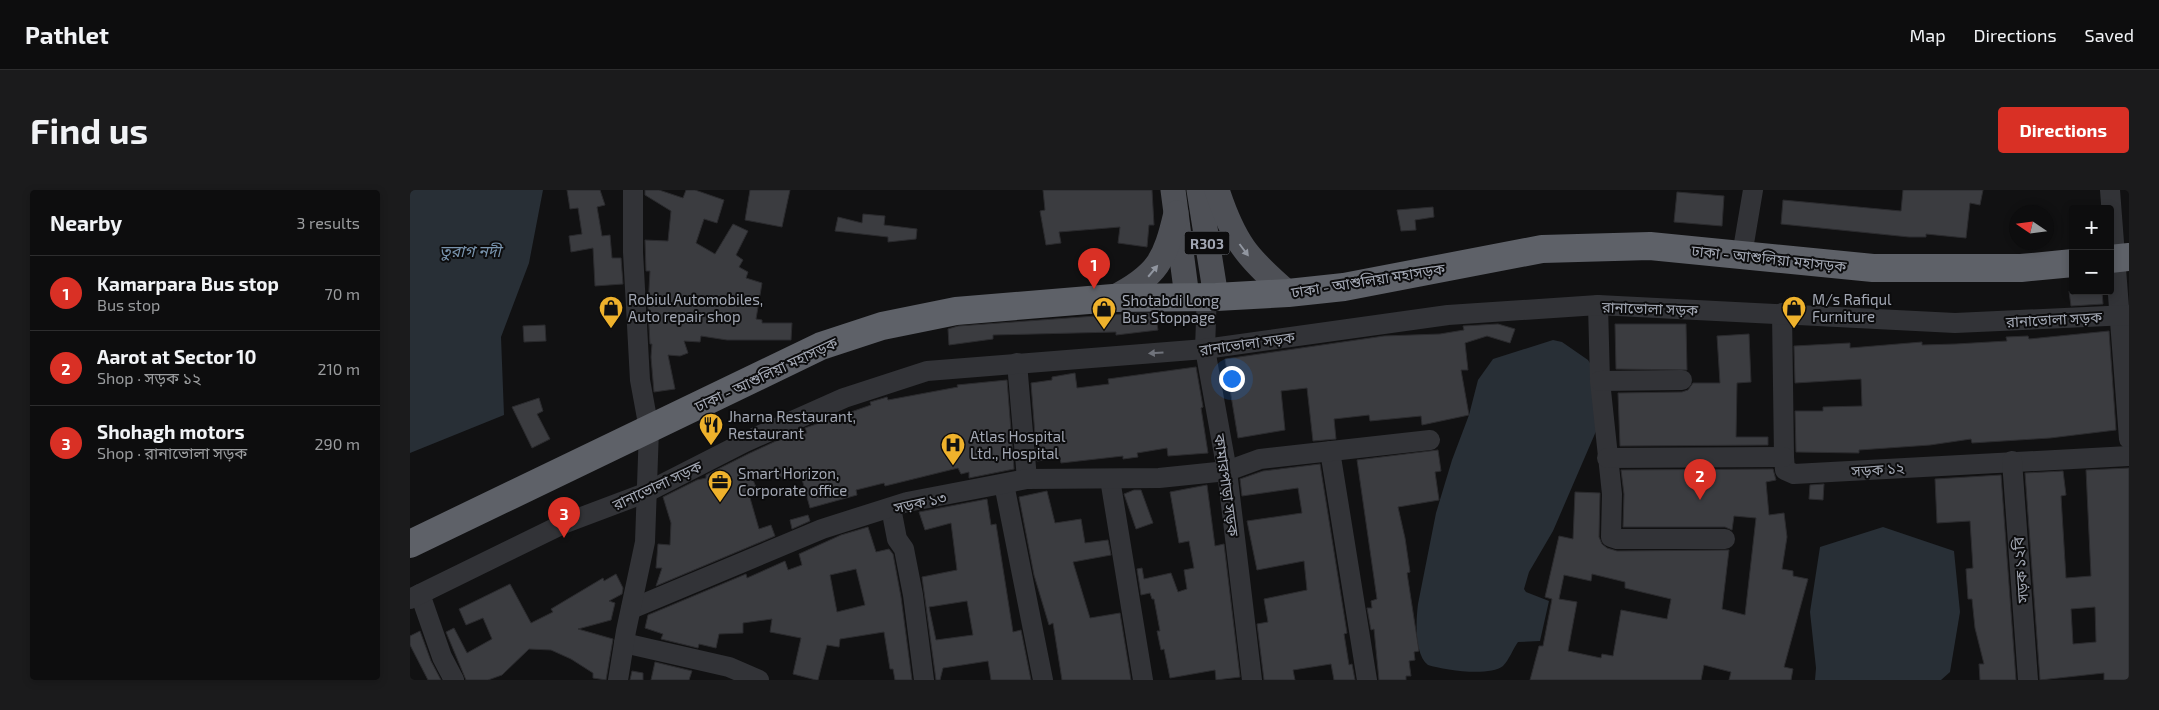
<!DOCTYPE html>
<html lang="en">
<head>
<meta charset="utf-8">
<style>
	body { margin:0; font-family:"Exo 2","Noto Sans Bengali",sans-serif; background:#1b1b1c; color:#f1f3f6 }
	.controls { position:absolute; right:15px; top:15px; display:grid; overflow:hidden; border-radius:5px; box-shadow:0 2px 8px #0003 }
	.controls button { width:45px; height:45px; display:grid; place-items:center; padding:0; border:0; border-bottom:1px solid #2d2d2e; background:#0d0d0e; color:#f1f3f6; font:25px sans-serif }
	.compass { position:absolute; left:1599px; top:15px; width:45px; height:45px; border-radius:50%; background:#0d0d0e; box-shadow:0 2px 8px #0003; rotate:283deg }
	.you { position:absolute; left:821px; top:188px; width:18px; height:18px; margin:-12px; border:4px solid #fff; border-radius:50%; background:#1a73e8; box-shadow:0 0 0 8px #1a73e833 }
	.badge { display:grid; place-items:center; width:32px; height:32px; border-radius:50%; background:#d93025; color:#fff; font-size:16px; font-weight:700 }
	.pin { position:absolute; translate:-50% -41px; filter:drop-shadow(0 1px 2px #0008) }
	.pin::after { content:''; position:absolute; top:26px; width:18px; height:15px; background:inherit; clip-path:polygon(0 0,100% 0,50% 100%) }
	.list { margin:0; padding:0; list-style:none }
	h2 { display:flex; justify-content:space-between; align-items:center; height:65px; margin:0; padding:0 20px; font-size:21px }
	h2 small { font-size:16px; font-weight:400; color:#9a9c9e }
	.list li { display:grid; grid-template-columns:32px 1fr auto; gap:15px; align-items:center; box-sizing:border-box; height:75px; padding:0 20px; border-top:1px solid #2d2d2e }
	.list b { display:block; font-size:19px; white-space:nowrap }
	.list p { margin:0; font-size:16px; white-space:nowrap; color:#9a9c9e }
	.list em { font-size:16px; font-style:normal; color:#9a9c9e }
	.map { position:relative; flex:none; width:1719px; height:490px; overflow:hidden; border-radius:5px }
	header { display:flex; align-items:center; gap:30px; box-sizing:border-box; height:70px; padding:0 25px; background:#0d0d0e; border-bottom:1px solid #2d2d2e }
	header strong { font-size:24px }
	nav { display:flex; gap:28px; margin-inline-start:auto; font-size:18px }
	.intro { display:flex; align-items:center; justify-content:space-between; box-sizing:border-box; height:120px; padding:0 30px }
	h1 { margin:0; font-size:35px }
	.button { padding:12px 22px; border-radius:5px; background:#d93025; color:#fff; font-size:18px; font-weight:700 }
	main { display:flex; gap:30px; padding:0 30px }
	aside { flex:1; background:#0d0d0e; border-radius:5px; box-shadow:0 2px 8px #0003 }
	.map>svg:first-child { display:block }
</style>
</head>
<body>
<header>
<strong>Pathlet</strong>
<nav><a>Map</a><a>Directions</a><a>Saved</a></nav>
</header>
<div class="intro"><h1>Find us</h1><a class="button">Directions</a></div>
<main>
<aside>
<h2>Nearby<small>3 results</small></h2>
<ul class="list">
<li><span class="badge">1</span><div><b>Kamarpara Bus stop</b><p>Bus stop</p></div><em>70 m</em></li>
<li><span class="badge">2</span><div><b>Aarot at Sector 10</b><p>Shop · সড়ক ১২</p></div><em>210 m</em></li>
<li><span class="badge">3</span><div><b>Shohagh motors</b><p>Shop · রানাভোলা সড়ক</p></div><em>290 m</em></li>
</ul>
</aside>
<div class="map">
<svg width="1719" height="490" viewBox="0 0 1719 490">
	<rect width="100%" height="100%" fill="#111112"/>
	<!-- water -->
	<g fill="#282f36">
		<polygon points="0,0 133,0 119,73 91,147 94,225 0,263"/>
		<path d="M1143,150L1152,152L1178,170L1189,187L1187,239L1143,341L1119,382L1114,399L1116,402L1139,411L1130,451L1108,452C1103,459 1099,470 1093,476C1079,487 1034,480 1018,475C1004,464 1006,430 1008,414L1026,323L1042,270L1059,225L1068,190L1083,169Z"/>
		<polygon points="1473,337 1544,361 1550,422 1540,482 1531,490 1405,490 1406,478 1400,422 1410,357"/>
	</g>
	<!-- building -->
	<g fill="#3b3c40" stroke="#2b2b2e" fill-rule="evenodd">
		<polygon points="157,0 190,0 195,15 187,17 192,46 200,45 202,68 211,68 213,94 185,96 183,58 161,62 159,46 172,44 168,18 160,19"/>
		<polygon points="235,0 249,0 273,8 276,0 285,0 314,10 307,33 294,29 286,53 305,64 323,34 338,41 326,65 333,70 329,77 338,82 336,88 352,93 346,129 352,130 352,133 382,133 381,150 317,150 291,146 290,152 274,151 278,163 270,166 258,165 265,199 244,202 241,167 242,154 240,154 238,117 240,81 236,81 235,50 258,51 261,21 235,5"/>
		<polygon points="340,0 380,0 372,37 335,30"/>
		<polygon points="633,0 742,0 744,35 739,35 737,57 708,53 710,37 649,42 651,53 636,55 630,21 635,20"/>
		<polygon points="1493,0 1573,0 1570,15 1560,13 1556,48 1516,44 1516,47 1499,47 1371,34 1373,10 1491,21"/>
		<polygon points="1267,2 1314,6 1312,36 1264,32"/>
		<polygon points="1023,17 1024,27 1005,30 1006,40 991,41 987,20"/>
		<polygon points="453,24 475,26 474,35 507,39 506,49 478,52 478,47 425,41 428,27 452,33"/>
		<polygon points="1659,101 1692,101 1693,114 1661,116"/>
		<polygon points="727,123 745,123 748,140 706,145 706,142 583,145 583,149 539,155 538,139 548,136"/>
		<polygon points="1088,134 1105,139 1100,153 1077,146 1055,153 1058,180 1051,180 1059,225 1012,235 1011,226 960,231 959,225 924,229 926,249 903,251 897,198 871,201 875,240 828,248 815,169 974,146 1030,144 1054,140 1053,136"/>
		<polygon points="1205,134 1276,134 1277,180 1206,179"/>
		<polygon points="135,135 136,151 114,152 113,136"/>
		<polygon points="1699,141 1706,240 1640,248 1562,253 1561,249 1520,255 1449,260 1449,263 1386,262 1385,221 1413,221 1413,217 1452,216 1451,189 1385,193 1384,156 1440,153 1440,158 1512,152 1512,155 1546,154 1597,151 1596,147 1618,146 1619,149"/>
		<polygon points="1339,144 1341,192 1327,193 1326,247 1358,247 1358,255 1210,256 1208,203 1272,202 1278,200 1283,193 1310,193 1307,146"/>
		<polygon points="786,177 793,217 791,218 798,263 758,266 757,258 727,263 728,267 713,269 713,266 651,273 650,268 627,271 621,193 642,190 642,187 665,183 667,198 699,194 698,189"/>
		<polygon points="597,190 604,279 559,288 559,282 551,284 548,278 475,296 474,293 446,300 447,305 400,318 390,282 368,288 366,281 343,290 346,297 338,301 349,339 361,335 365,346 246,396 252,378 246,378 248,354 260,355 261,333 253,307 287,290 296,288 296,285 340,263 366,251 397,243 395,238 461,215 460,212 474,208 477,207 478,210 548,197 547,195"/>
		<polygon points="129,208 133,221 127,224 140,249 122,258 102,217"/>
		<polygon points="1028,260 1031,281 1025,282 1029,310 988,317 995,348 1000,382 997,383 1009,461 1004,462 1005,470 999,471 1001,486 996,486 996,490 969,490 964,439 961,440 957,418 962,418 961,411 967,409 947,270"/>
		<polygon points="910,274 937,443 934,444 939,475 942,474 945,490 924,490 921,474 883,480 885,490 854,490 847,434 858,432 854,409 897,400 894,371 847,380 837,331 892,323 888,298 832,306 830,289 853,281"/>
		<path d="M1719,278V490H1694V483L1630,490L1615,283L1653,281L1656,305L1651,306L1656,388L1681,386L1676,280ZM1685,417L1686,452L1663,454L1661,419Z"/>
		<path d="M1363,279L1366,290L1356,292L1359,325L1374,323L1377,347L1372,379L1383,381V386L1398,389L1374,477L1383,479L1381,490H1319L1321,482L1294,475L1291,490H1120L1129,456H1133L1142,409L1135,407L1149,346L1163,349L1165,302L1190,303L1189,347L1192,354L1197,358L1207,361L1319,360L1312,419L1335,425L1346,328L1324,326L1322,340L1315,337H1213L1214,304L1211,280ZM1182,384L1215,392V398L1261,409L1257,429L1211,420L1203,466L1192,464L1191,468L1158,461L1167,412L1149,409L1154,385L1181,391Z"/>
		<polygon points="1591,285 1606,490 1570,490 1569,474 1574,474 1565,438 1562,409 1558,409 1556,379 1563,378 1560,331 1527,333 1525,289"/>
		<polygon points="1414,294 1413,310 1399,309 1400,295"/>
		<polygon points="797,295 805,356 814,354 830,487 806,490 805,480 760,488 754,459 751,460 747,441 750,441 744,409 742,409 740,403 731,405 727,379 732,378 734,389 761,383 768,402 777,399 774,380 784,378 779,351 769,353 760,302"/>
		<polygon points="724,300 731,300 743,333 726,339 714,304"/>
		<polygon points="637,301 645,333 671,329 675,353 698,350 701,365 663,372 680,428 710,423 721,490 652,490 643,433 639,435 624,385 609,307"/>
		<path d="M577,309L581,335L586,334L603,442L611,440L621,490H581L578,471L533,478L530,490H526L512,387L547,380L541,333L515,340L509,322ZM557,411L563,445L526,450L519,417Z"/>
		<polygon points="398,325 400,331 382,339 380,330"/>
		<path d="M458,337L466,362L479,359L483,364L491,407L502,490H485L483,479H480L474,442L430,449L429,457L417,455L408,490H406L383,484L391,448L360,442L362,429L333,433V443L309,444L306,458L289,454L288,458L251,449L253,444L235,438L238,425L336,384L337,388L375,371L378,380L392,375L389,364L431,345ZM446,379L455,415L427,422L420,385Z"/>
		<polygon points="206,384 213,398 212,404 199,411 205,413 201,430 168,439 203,449 196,490 183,488 183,483 161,469 141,460 119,459 92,485 78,490 56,490 36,442 44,438 57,463 82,449 73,428 56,435 49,419 100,394 121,433 143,422 141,419 193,388 194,391"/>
		<polygon points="10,441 21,471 31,490 18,490 0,455 0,446"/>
		<polygon points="245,472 282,481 279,490 241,490"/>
		<polygon points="222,481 233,483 233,490 220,490"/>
	</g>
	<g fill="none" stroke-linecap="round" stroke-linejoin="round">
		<!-- minor -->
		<g stroke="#323337" stroke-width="20">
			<polyline points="1700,0 1719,249"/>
			<polyline points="1332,65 1343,0"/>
			<polyline points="797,101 795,159 817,281 842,490"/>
			<polyline points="1188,115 1190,191 1202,304 1201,347 1207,349 1315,349"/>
			<polyline points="1372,123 1374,267 1375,280 1384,284 1719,266"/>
			<polyline points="607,173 617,289"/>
			<polyline points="1190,191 1272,190"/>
			<polyline points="920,261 957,490"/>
			<polyline points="1197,268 1374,267"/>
			<polyline points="1602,271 1618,490"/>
			<polyline points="700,289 733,490"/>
			<polyline points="594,294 633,490"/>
			<polyline points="481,318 487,349 494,359 503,405 514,490"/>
			<polyline points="10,404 32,467 44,490"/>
			<polyline points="0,409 153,334 235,303 335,252 434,208 517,181 795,159 1038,125 1188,115 1545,133 1719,125"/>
			<polyline points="221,419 412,339 497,312 617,289 749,288 817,281 850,269 1020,250"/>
			<polyline points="214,453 319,477 349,490"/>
			<polyline points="208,490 216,441 235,352 239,239 230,190 223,62 223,0"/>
		</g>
		<!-- major -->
		<g stroke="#4e5056" stroke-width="25">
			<polyline points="763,0 777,107"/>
			<polyline points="789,0 806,107"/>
			<path d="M807,0C824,52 837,68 878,103"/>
			<path d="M703,108C748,85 755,70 766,23"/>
		</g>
		<!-- highway -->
		<g stroke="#5e6168" stroke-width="28">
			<polyline points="1700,69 1719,67"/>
			<polyline points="0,354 411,156 472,136 546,121 703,108 806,107 878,103 934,97 1132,59 1240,56 1463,78 1611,78 1663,73"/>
		</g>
	</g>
	<!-- one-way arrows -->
	<defs><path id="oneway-solid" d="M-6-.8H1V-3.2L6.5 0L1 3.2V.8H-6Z" transform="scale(1.25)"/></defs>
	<g fill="#9196a0">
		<use href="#oneway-solid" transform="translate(834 60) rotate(53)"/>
		<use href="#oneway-solid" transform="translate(743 81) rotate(-50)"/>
	</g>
	<use fill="#70737b" href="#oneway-solid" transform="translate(746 163) rotate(176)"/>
	<!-- icons -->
	<defs>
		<symbol id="shop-pin" viewBox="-11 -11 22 30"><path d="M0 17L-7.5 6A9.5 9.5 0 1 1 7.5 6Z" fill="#efb22c" stroke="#0c0c0d"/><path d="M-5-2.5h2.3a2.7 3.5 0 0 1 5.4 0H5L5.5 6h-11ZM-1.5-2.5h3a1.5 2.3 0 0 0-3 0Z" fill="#111"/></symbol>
		<symbol id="restaurant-pin" viewBox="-11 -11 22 30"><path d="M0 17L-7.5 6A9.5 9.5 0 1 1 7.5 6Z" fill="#efb22c" stroke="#0c0c0d"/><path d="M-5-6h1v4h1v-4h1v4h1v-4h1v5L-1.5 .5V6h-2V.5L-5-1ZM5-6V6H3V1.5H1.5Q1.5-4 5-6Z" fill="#111"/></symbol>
		<symbol id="hospital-pin" viewBox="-11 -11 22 30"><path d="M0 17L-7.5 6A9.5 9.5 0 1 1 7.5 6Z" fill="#efb22c" stroke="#0c0c0d"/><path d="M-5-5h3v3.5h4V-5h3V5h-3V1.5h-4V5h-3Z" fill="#111"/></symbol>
		<symbol id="office-pin" viewBox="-11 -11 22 30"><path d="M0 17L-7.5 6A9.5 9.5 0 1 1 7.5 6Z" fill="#efb22c" stroke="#0c0c0d"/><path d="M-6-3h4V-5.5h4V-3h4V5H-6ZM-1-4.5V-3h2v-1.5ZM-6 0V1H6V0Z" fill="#111"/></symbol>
	</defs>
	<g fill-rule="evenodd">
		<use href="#shop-pin" x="187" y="104" width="28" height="38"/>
		<use href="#shop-pin" x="1370" y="104" width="28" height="38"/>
		<use href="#shop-pin" x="680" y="105" width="28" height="38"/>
		<use href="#restaurant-pin" x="287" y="221" width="28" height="38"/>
		<use href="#hospital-pin" x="529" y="241" width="28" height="38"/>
		<use href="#office-pin" x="296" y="278" width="28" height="38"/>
	</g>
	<g text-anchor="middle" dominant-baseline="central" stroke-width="4" stroke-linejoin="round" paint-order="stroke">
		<!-- shield labels -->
		<rect fill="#0c0c0d" stroke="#757881" stroke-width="1" x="774.5" y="41.5" width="45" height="23" rx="4"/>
		<g font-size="14" font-weight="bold" fill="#a2a7b3">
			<text x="797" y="53">R303</text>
		</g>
		<!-- street labels -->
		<g font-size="15" fill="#a2a7b3" stroke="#0c0c0d">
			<text transform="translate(1359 68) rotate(6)">ঢাকা - আশুলিয়া মহাসড়ক</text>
			<text transform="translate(958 90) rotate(-9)">ঢাকা - আশুলিয়া মহাসড়ক</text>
			<text transform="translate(1240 118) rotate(2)">রানাভোলা সড়ক</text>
			<text transform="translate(1644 129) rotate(-3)">রানাভোলা সড়ক</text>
			<text transform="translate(837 153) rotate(-8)">রানাভোলা সড়ক</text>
			<text transform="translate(356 184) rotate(-25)">ঢাকা - আশুলিয়া মহাসড়ক</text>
			<text transform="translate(1468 279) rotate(-4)">সড়ক ১২</text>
			<text transform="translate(247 295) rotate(-25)">রানাভোলা সড়ক</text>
			<text transform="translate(817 295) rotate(82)">কামারপাড়া সড়ক</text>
			<text transform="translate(510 312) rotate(-12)">সড়ক ১৩</text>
			<text transform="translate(1610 380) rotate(-94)">সড়ক ১২বি</text>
		</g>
		<!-- poi labels -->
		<g font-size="15" fill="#a2a7b3" stroke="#0c0c0d" text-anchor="start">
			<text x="218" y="109">Robiul Automobiles,<tspan x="218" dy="17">Auto repair shop</tspan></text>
			<text x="1402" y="109">M/s Rafiqul<tspan x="1402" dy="17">Furniture</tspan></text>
			<text x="712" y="110">Shotabdi Long<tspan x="712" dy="17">Bus Stoppage</tspan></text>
			<text x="318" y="226">Jharna Restaurant,<tspan x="318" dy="17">Restaurant</tspan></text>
			<text x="560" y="246">Atlas Hospital<tspan x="560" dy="17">Ltd., Hospital</tspan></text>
			<text x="328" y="283">Smart Horizon,<tspan x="328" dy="17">Corporate office</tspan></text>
		</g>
		<!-- water labels -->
		<g font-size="16" font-style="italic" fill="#7994ae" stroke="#0c0c0d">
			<text x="60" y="60">তুরাগ নদী</text>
		</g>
	</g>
</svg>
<div class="controls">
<button>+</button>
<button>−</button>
</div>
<svg class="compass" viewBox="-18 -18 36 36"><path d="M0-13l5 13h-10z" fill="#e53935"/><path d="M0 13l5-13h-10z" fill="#9a9c9e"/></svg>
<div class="you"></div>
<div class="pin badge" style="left:684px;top:99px">1</div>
<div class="pin badge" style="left:1290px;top:310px">2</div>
<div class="pin badge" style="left:154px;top:348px">3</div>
</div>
</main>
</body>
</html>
